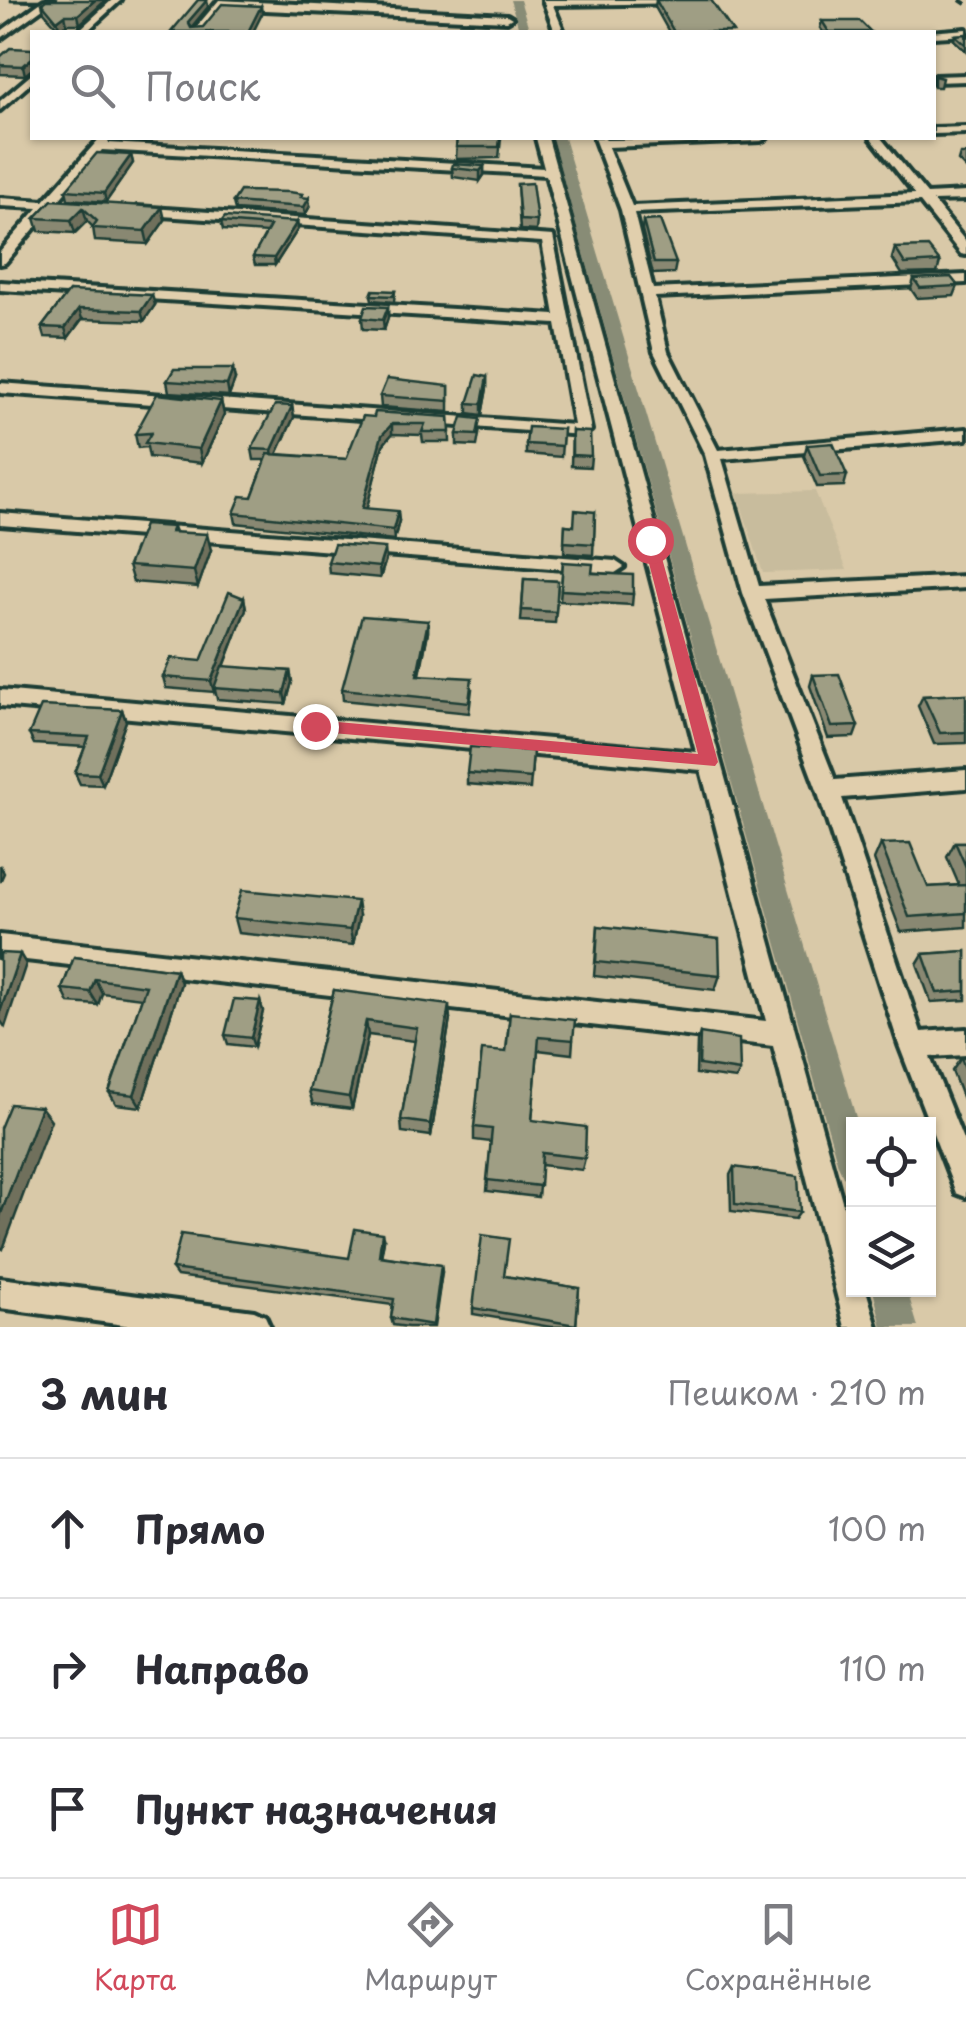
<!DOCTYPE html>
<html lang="ru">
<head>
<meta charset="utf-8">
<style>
	body { margin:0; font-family:"Playpen Sans",sans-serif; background:#f2f2f3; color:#2b2b33 }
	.controls { position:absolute; right:30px; bottom:30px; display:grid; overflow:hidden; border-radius:0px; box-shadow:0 2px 8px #0004 }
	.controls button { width:90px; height:90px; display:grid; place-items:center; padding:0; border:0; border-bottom:2px solid #e1e1e2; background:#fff; color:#2b2b33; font:50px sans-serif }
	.stop { position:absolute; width:30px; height:30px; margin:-22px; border:8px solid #d1495b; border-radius:50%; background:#fff }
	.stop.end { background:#d1495b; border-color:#fff; box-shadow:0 2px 10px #0008 }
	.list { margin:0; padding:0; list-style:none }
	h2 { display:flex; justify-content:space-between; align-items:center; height:130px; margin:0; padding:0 40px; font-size:42px }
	h2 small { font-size:32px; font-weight:400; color:#7c7c81 }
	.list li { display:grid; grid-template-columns:65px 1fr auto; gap:30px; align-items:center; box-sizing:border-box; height:140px; padding:0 40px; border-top:2px solid #e1e1e2 }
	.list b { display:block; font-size:38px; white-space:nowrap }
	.list em { font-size:32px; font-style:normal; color:#7c7c81 }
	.icon { flex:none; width:55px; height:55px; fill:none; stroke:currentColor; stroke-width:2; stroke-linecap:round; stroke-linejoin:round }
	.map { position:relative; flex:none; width:966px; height:1327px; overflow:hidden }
	.search { position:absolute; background:#fff; box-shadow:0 2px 8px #0004; left:30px; right:30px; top:30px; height:110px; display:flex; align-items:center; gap:25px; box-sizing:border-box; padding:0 35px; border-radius:0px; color:#7c7c81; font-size:38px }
	.sheet { height:550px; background:#fff }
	nav { display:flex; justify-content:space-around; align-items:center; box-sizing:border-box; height:140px; border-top:2px solid #e1e1e2; background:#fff; font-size:28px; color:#7c7c81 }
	nav a { display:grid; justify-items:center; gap:5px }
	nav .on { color:#d1495b }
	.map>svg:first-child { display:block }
</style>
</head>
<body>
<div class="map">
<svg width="966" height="1327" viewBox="0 0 966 1327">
	<rect width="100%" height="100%" fill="#d9c9a8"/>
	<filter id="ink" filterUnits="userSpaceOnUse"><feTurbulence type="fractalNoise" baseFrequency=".01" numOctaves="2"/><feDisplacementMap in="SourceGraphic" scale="20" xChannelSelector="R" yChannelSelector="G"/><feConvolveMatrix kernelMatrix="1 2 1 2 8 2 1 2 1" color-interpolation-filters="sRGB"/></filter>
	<g filter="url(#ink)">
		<!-- built -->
		<polygon fill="#c8bc9d" points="815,491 847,570 763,573 737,493"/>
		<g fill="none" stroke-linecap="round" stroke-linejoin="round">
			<!-- canal -->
			<g fill="#888c76" fill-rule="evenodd">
				<polygon points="510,0 520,0 530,32 520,32"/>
				<polygon points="552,138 564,138 858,1124 854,1124 854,1181 843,1176 838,1165"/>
				<polygon points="873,1290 907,1290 918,1327 882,1327"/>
			</g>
			<defs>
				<g id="street">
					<polygon points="44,0 54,0 0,39 0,32"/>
					<polygon points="112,0 121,0 86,32 77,32"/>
					<polygon points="219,0 507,15 512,18 507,21 222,8 201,32 192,32"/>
					<polygon points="543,0 699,0 695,3 553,5 564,32 555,32"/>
					<polygon points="966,29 966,35 934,37 930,32"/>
					<polygon points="32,74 32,82 0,110 0,101"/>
					<polygon points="966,75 966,81 934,82 934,76"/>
					<polygon points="966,127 966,133 934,134 934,128"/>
					<polygon points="100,138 111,138 108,143 544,168 536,138 548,138 854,1244 854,1290 866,1290 877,1327 845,1327 773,1046 0,957 0,935 766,1021 701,770 0,706 0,690 696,752 546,175 102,150 57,202 77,204 77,210 51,209 5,263 0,264 0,252 38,208 0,206 0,198 44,201"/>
					<polygon points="594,138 604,138 606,140 767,138 761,141 608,147 632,206 915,194 871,138 881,138 927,194 966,192 966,200 933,201 966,242 966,255 961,254 920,202 634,213 653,289 966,275 966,283 655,297 668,352 718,450 966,429 966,439 722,459 759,586 966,576 966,588 764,599 835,780 966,770 966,788 842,798 921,1032 966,1029 966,1055 930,1057 966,1147 966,1197 956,1193 899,1045 817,790 743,593 705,455 654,352 621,210"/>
					<polygon points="137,207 553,236 591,430 583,435 0,393 0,383 574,425 556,324 0,290 0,282 555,315 542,242 133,214 131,211"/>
					<polygon points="0,513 615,561 624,567 615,573 0,525"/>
					<polygon points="0,1278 254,1311 265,1316 270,1327 139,1327 0,1308"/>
				</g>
			</defs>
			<!-- street casing -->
			<use href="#street" stroke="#1f3d34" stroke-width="8"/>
			<!-- street -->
			<use href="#street" fill="#e1cfad" fill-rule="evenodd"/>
			<!-- rail -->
			<polyline stroke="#1f3d34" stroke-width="4" stroke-dasharray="8 4" stroke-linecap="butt" points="960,0 966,4"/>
		</g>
		<!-- wall -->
		<g fill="#898872" stroke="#1f3d34" stroke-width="2.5">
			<polygon points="11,0 38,0 35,2 11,1"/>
			<polygon points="106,0 80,24 67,24 60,30 44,12 42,3"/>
			<polygon points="301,0 369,0 367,4"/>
			<polygon points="656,0 733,32 669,32 655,7"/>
			<polygon points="822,21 871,32 823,32 820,28"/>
			<polygon points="966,34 966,51 954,40 955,35"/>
			<polygon points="32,49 32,69 25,75 0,74 0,57"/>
			<polygon points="934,74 934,76 942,78 940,87 934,87"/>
			<polygon points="427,138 501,138 499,158 456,159 457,139"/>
			<polygon points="960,154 966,154 966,169 958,161"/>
			<polygon points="131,155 133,163 106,202 68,199 66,190"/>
			<polygon points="484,166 484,175 480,181 453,177 452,168"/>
			<polygon points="517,184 537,221 536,231 520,230"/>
			<polygon points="52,200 165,220 148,244 95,241 93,227 87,221 75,233 39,231 35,218"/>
			<polygon points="233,202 310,206 305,215 235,210"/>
			<polygon points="643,221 676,263 674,273 653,274 642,231"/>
			<polygon points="221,222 297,222 298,229 275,265 255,265 253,257 267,233 223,230"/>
			<polygon points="895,248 940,262 937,273 902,274 892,258"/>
			<polygon points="914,279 958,286 954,296 917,298 911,289"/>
			<polygon points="69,291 155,305 144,321 82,319 68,338 45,337 42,327"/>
			<polygon points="395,291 394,302 372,300 371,295"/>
			<polygon points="388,307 388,318 384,330 363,329 362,318"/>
			<polygon points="487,377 487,388 482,415 468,413 468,403"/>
			<polygon points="235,380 229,396 169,392 167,381"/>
			<polygon points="449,386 449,412 381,407 380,396"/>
			<polygon points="221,401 224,415 202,463 149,457 147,447 138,448 135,434"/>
			<polygon points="292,406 294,417 277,454 346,459 374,417 449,417 450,442 423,442 422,435 392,434 383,445 366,509 399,521 394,540 236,523 234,513 252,497 266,460 254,460 252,449"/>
			<polygon points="480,429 477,446 457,445 457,434"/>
			<polygon points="563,429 561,457 526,454 526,444"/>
			<polygon points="572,431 591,456 590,467 571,466"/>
			<polygon points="807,445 847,475 844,486 817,487 804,456"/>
			<polygon points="595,512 593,555 564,553 565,525 574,526"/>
			<polygon points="173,527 175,532 211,550 198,587 133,582 128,566"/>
			<polygon points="386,559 380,578 329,573 328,562"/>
			<polygon points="563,562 592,573 633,594 632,605 560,601"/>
			<polygon points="524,579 558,581 555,623 521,621"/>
			<polygon points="244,598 246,609 224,667 290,671 292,682 286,704 217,699 215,690 214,692 166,688 163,677 201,661"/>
			<polygon points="428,621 428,632 420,675 472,689 469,713 343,700 342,689"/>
			<polygon points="813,675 858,726 854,737 828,738 810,686"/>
			<polygon points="966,694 966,743 934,744 918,706 923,696"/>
			<polygon points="122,710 126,721 103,785 80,784 75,773 85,747 34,744 29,734"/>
			<polygon points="533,751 530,789 467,784 467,773"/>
			<polygon points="955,842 966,842 966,927 901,932 874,860 881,844 928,887 959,885 947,857"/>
			<polygon points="359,916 353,945 238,933 234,918"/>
			<polygon points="598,926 720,975 715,990 594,976"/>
			<polygon points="966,951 966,1000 931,1002 917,964 923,954"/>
			<polygon points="74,957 176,970 181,983 141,1107 116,1104 109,1092 142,998 102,993 98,1005 69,1003 62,989"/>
			<polygon points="334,990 450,1019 431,1136 402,1132 401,1120 415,1041 368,1035 352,1109 313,1104 309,1091"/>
			<polygon points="260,1001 263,1011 254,1047 228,1044 225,1035"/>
			<polygon points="510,1013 573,1040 572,1054 538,1050 532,1120 585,1158 582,1170 541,1165 538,1197 487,1191 491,1142 474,1140 474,1127 506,1052"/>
			<polygon points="700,1033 740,1071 736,1079 696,1074 697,1042"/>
			<polygon points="961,1058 966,1058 966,1107 952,1071"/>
			<polygon points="734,1167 800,1212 795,1219 731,1211 730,1175"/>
			<polygon points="384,1240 381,1256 441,1265 442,1272 434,1327 408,1327 393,1325 391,1318 393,1305 177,1276 172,1269 349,1258"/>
			<polygon points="505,1276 579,1288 576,1327 551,1327 473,1314 473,1308"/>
		</g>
		<!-- shaded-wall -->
		<g fill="#6f6f5c" stroke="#1f3d34" stroke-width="2.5">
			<polygon points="95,0 106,0 80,24 78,15"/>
			<polygon points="207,0 208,7 189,30 188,22"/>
			<polygon points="261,6 262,14 253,32 248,32"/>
			<polygon points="65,15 67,24 60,30 57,21"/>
			<polygon points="32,58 32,69 25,75 23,66"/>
			<polygon points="131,155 133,163 106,202 104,193"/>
			<polygon points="484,166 484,175 480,181 480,171"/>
			<polygon points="309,198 310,206 305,215 304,207"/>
			<polygon points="162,207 165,220 148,244 145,231"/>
			<polygon points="83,208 87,221 75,233 71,220"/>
			<polygon points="297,222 298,229 275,265 274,258"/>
			<polygon points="152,295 155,305 144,321 141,311"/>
			<polygon points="388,307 388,318 384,330 383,320"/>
			<polygon points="79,309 82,319 68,338 65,328"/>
			<polygon points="233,369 235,380 229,396 227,385"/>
			<polygon points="487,377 487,388 482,415 482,404"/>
			<polygon points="221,401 224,415 202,463 199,449"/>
			<polygon points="292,406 294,417 274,461 272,450"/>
			<polygon points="392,424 392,434 383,445 364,519 362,508 382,435"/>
			<polygon points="398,511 399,521 394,540 393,530"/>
			<polygon points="207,534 211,550 198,587 194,571"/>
			<polygon points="385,548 386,559 380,578 379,567"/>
			<polygon points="244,598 246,609 214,692 211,681"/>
			<polygon points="428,621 428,632 417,686 417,675"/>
			<polygon points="290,671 292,682 286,704 284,693"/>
			<polygon points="122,710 126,721 103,785 98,774"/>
			<polygon points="0,865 4,873 0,882"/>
			<polygon points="357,901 359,916 353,945 350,930"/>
			<polygon points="20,954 26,964 5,1027 0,1020 0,1012"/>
			<polygon points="176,970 181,983 141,1107 134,1095"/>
			<polygon points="95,979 102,993 98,1005 90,992"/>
			<polygon points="260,1001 263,1011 254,1047 251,1038"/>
			<polygon points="449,1005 450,1019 431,1136 430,1124"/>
			<polygon points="366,1021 368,1035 352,1109 349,1097"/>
			<polygon points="41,1107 51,1120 3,1249 0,1247 0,1216"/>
			<polygon points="382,1233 384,1240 380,1263 379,1256"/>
			<polygon points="441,1265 442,1272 433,1327 433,1325"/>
		</g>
		<!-- building -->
		<g fill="#9f9e84" stroke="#1f3d34" stroke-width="2.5">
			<polygon points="46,0 95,0 78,15 65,15 57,21 42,3"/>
			<polygon points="198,0 207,0 188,22 191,28 203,27 222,4 261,6 248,32 171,32"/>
			<polygon points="656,0 711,0 733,32 674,32"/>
			<polygon points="822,21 860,21 871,32 829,32"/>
			<polygon points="966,34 966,45 955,35"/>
			<polygon points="10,48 32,49 32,58 23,66 0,65 0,57"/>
			<polygon points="457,138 500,138 499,147 456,147"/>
			<polygon points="97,153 131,155 104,193 66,190"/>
			<polygon points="453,164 484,166 480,171 452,168"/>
			<polygon points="532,183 537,221 520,220 517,184"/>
			<polygon points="240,191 289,192 303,194 301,197 309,198 304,207 233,202"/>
			<polygon points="52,200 162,207 145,231 92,228 97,221 83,208 71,220 35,218"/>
			<polygon points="225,217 297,222 274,258 253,257 270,226 221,222"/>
			<polygon points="660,220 676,263 654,263 643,221"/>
			<polygon points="928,247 940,262 905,264 895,248"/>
			<polygon points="951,277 958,286 920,288 914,279"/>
			<polygon points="373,290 395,291 393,296 371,295"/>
			<polygon points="69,291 152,295 141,311 79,309 65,328 42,327"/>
			<polygon points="366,306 388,307 383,320 362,318"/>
			<polygon points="174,369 233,369 227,385 167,381"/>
			<polygon points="477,375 487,377 482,404 468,403"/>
			<polygon points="387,379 449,386 449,401 380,396"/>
			<polygon points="157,394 221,401 199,449 145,443 151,433 135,434"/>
			<polygon points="275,405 292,406 272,450 252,449"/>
			<polygon points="375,412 449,417 450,432 422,432 425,424 392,424 382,435 362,508 398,511 393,530 234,513 241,496 252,497 268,454 346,459 363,416 374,417"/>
			<polygon points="462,417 480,419 477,435 457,434"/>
			<polygon points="528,427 563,429 562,446 526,444"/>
			<polygon points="572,431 590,432 591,456 572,455"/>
			<polygon points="833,443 847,475 820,476 807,445"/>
			<polygon points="575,510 595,512 594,544 564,542 565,525 574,526"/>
			<polygon points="144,525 173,527 171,532 207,534 194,571 128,566"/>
			<polygon points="334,544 385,548 379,567 328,562"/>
			<polygon points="563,562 593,564 592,573 633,575 633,594 561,590"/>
			<polygon points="524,579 558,581 556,612 522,610"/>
			<polygon points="229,592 244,598 211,681 163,677 171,658 201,661"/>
			<polygon points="362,616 428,621 417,675 472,678 469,702 342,689"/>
			<polygon points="222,666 290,671 284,693 214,688"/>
			<polygon points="839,674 858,726 832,727 813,675"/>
			<polygon points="966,694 966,732 940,733 923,696"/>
			<polygon points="41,706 122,710 98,774 75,773 89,737 29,734"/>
			<polygon points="470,747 533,751 531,778 467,773"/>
			<polygon points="955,842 966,842 966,867"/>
			<polygon points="910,843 928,887 966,885 966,913 909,917 881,844"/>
			<polygon points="242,890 357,901 350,930 234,918"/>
			<polygon points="598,926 719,939 720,975 596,962"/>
			<polygon points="966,951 966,991 937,993 923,954"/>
			<polygon points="0,953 20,954 0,1012"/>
			<polygon points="74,957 176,970 134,1095 109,1092 146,986 95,979 90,992 62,989"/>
			<polygon points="334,990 449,1005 430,1124 401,1120 417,1028 366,1021 349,1097 309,1091"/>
			<polygon points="234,999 260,1001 251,1038 225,1035"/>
			<polygon points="510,1013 575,1020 573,1040 539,1037 532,1120 586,1127 585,1158 542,1153 540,1186 487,1180 492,1129 474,1127 482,1050 506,1052"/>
			<polygon points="700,1033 739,1039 740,1071 699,1065"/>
			<polygon points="961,1058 966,1058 966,1072"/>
			<polygon points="10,1104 41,1107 0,1216 0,1128"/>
			<polygon points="734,1167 798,1176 800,1212 735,1204"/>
			<polygon points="355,1229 382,1233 379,1256 441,1265 433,1325 391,1318 394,1299 172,1269 181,1234 349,1258"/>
			<polygon points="482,1235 509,1239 504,1276 579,1288 576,1325 473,1308"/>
		</g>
	</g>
	<!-- route -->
	<polygon fill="#d1495b" points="650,536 657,540 718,762 715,766 309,731 307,726 315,720 698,754 643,540"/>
</svg>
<div class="controls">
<button><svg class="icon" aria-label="locate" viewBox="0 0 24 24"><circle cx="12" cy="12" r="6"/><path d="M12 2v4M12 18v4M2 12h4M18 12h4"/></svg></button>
<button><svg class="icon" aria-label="layers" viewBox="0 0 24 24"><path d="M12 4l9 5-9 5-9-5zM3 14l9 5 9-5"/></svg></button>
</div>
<div class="stop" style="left:650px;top:540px"></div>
<div class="stop end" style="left:315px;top:726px"></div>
<div class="search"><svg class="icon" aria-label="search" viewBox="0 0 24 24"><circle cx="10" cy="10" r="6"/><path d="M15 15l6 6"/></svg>Поиск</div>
</div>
<section class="sheet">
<h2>3 мин<small>Пешком · 210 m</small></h2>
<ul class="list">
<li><svg class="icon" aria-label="ahead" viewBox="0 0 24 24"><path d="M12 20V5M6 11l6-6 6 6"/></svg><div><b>Прямо</b></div><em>100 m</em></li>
<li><svg class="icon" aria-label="right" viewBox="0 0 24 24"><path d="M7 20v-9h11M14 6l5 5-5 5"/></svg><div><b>Направо</b></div><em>110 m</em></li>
<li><svg class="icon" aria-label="arrive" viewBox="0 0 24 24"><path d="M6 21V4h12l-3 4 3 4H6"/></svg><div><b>Пункт назначения</b></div></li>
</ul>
</section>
<nav>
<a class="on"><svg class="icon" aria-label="map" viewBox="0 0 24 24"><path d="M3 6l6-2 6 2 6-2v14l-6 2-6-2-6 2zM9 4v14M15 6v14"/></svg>Карта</a>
<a><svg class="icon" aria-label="directions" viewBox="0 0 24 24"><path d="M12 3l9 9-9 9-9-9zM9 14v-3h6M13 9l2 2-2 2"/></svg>Маршрут</a>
<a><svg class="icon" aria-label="saved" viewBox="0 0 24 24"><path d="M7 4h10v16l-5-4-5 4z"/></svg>Сохранённые</a>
</nav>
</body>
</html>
